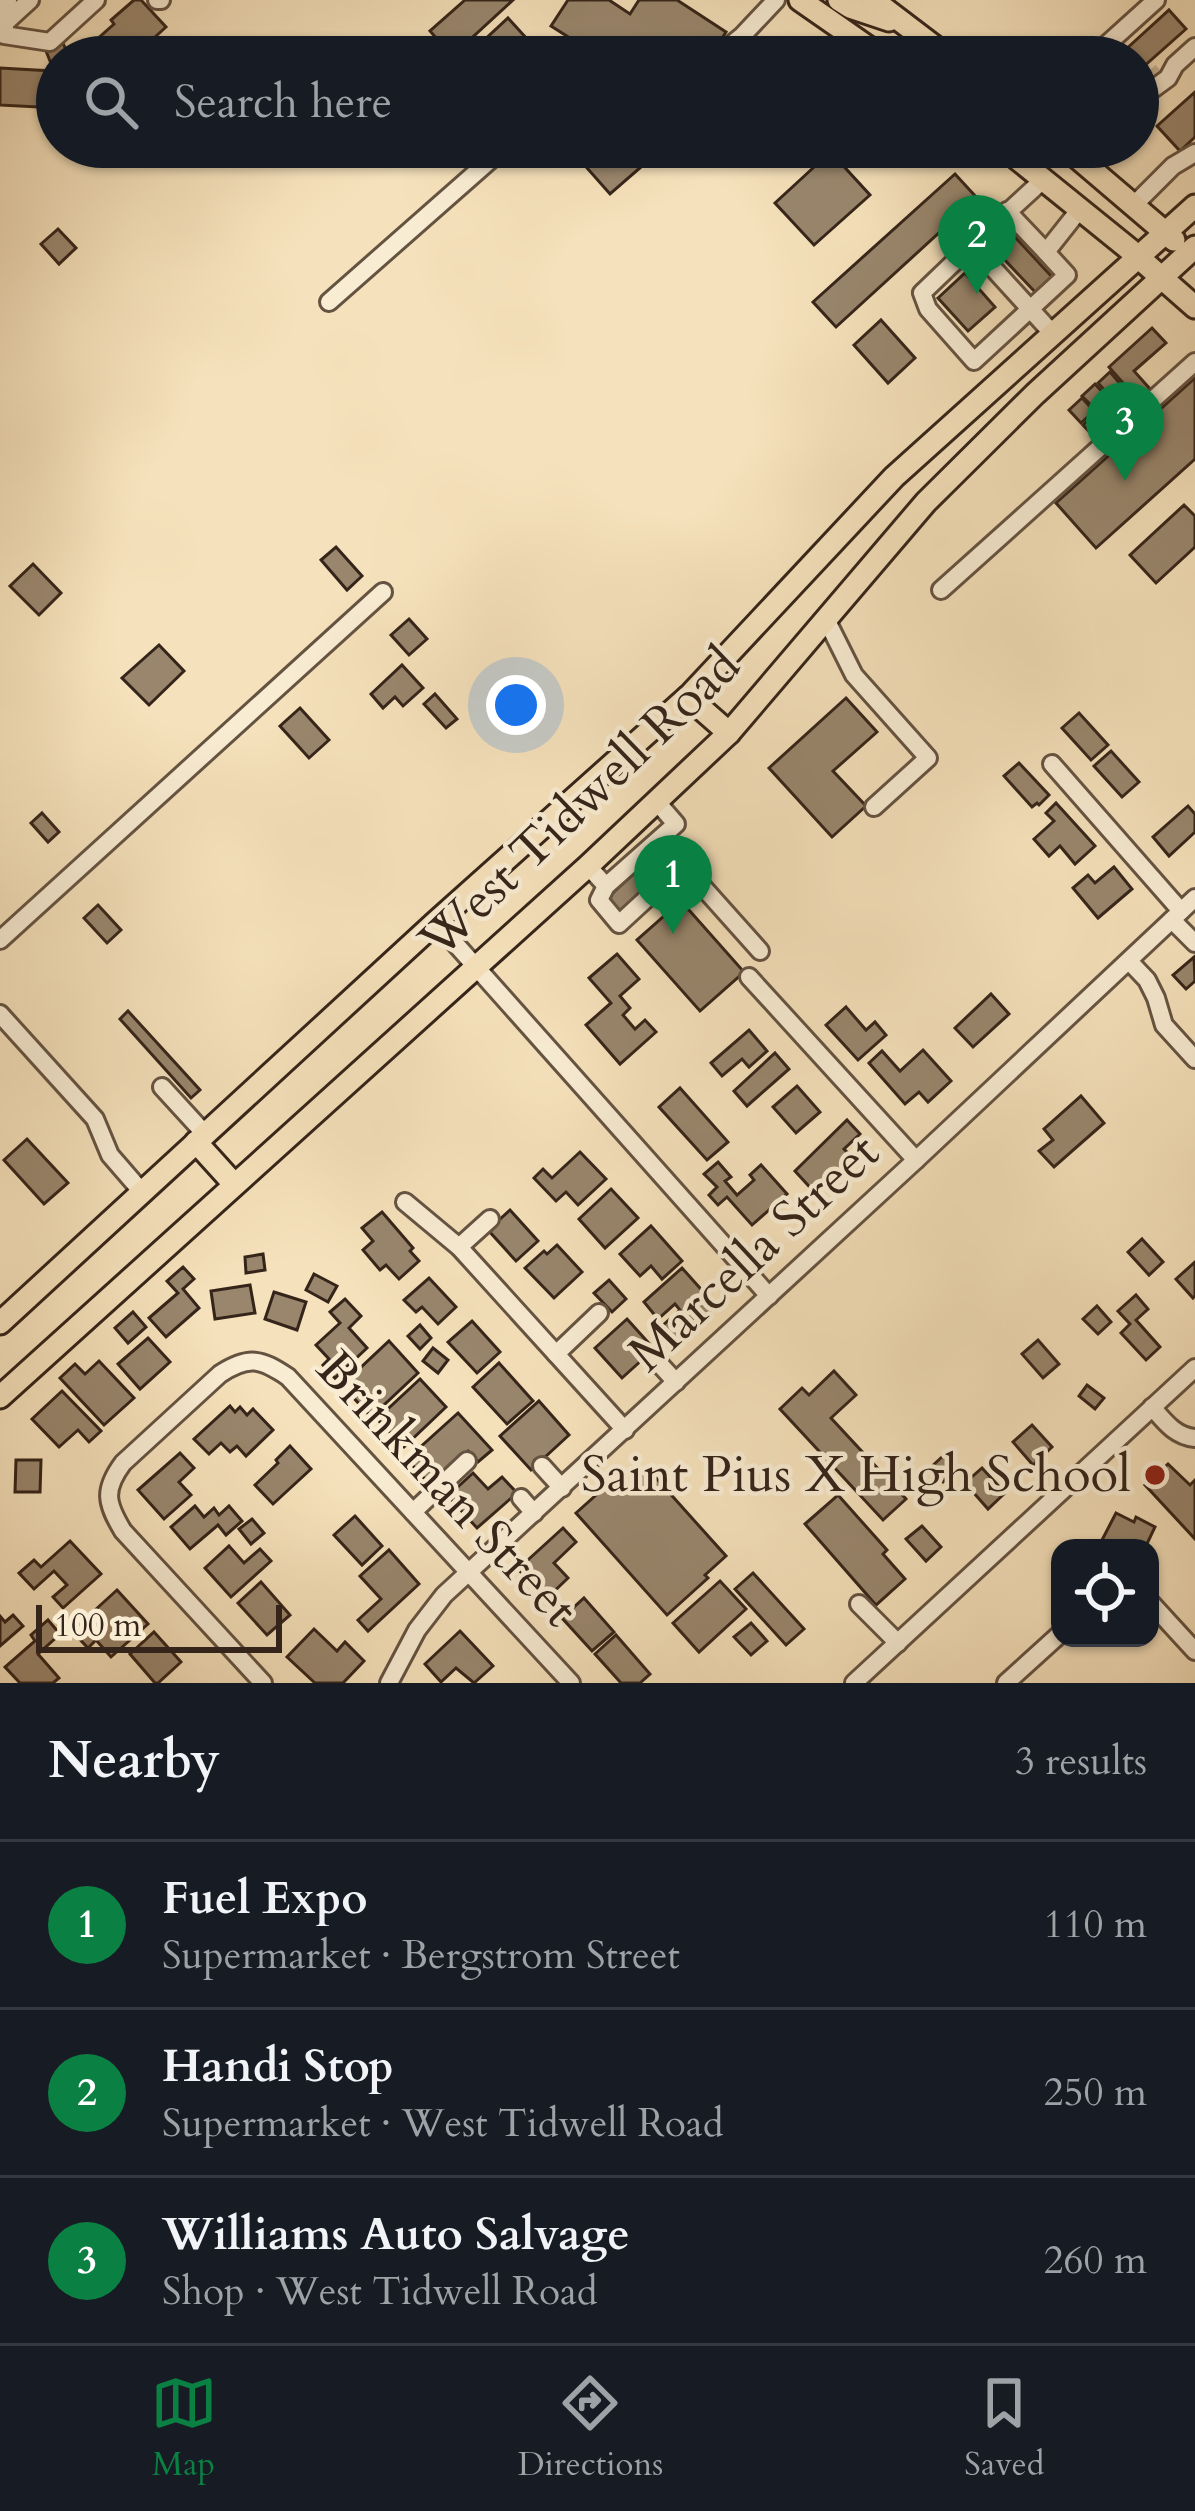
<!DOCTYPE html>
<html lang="en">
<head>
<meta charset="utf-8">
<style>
	body { margin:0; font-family:Cardo,serif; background:#20242c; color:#f1f3f6 }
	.controls { position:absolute; right:36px; bottom:36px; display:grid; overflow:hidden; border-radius:24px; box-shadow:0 3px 9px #0004 }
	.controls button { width:108px; height:108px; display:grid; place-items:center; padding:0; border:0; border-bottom:3px solid #363941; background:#171b24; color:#f1f3f6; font:60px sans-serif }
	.scale { position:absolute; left:36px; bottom:30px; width:246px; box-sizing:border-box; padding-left:12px; border:6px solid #352419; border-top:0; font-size:33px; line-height:42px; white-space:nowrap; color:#352419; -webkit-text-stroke:9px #f8ecd3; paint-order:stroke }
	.you { position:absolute; left:516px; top:705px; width:42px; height:42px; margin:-30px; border:9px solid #fff; border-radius:50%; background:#1a73e8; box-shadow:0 0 0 18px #1a73e833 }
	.badge { display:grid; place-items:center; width:78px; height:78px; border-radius:50%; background:#0b8043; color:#fff; font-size:39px; font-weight:700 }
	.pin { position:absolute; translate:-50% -99px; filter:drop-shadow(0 3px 6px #0008) }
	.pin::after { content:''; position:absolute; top:63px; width:42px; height:36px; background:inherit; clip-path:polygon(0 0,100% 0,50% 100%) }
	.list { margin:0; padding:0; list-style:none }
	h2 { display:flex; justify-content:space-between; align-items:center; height:156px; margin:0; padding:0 48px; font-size:51px }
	h2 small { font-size:39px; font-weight:400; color:#9ea1a6 }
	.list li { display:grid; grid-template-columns:78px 1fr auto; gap:36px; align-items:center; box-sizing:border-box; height:168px; padding:0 48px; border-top:3px solid #363941 }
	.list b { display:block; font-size:45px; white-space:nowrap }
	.list p { margin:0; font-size:39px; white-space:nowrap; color:#9ea1a6 }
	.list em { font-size:39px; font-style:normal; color:#9ea1a6 }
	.icon { flex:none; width:66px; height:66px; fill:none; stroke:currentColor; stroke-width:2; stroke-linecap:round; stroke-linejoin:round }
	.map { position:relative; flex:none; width:1195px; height:1683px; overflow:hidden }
	.search { position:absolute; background:#171b24; box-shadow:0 3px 9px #0004; left:36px; right:36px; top:36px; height:132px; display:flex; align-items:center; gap:30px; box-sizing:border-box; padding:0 42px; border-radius:66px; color:#9ea1a6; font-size:45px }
	.sheet { height:660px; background:#171b24 }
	nav { display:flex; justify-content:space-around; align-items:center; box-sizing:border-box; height:168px; border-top:3px solid #363941; background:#171b24; font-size:33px; color:#9ea1a6 }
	nav a { display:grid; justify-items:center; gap:6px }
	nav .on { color:#0b8043 }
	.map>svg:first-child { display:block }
</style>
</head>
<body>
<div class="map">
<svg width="1195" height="1683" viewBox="0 0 1195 1683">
	<rect width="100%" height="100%" fill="#f5e1bb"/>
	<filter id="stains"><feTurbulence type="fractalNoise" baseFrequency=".00167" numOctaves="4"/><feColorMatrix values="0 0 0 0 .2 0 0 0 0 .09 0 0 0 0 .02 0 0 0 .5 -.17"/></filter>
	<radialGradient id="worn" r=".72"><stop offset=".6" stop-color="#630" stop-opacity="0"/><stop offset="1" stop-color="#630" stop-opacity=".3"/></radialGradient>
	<!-- building -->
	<g fill="#99866d" stroke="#352419" stroke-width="3">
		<polygon points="134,0 141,0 166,27 133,57 77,57 114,24 111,20"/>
		<polygon points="465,0 513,0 452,56 430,31"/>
		<polygon points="568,0 609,0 630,14 639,0 677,0 726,32 710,57 699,57 675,41 664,57 600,57 551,26"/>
		<polygon points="1169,10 1186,29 1141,69 1145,74 1138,81 1138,57 1107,57 1119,46 1124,51"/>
		<polygon points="508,18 529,41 510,57 466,57"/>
		<polygon points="63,43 69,57 57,57 57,108 0,105 0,68 54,71 46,51"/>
		<polygon points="1195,92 1195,137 1180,151 1157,126"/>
		<polygon points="611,147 615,147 627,160 642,147 664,147 610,194 587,168"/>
		<polygon points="795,147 826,147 870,195 814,245 775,203 813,168"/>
		<polygon points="955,174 977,198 836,327 813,302"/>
		<polygon points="1002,223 1053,278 1036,293 985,239"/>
		<polygon points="58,229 76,248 59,264 41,244"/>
		<polygon points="965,273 995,307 968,331 938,298"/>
		<polygon points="881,320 915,358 888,383 854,345"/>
		<polygon points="1152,328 1166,343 1134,371 1150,389 1138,400 1109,367"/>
		<polygon points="1110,372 1122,386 1110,396 1098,383"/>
		<polygon points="1195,378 1195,459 1096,548 1056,503"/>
		<polygon points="1095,384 1108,398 1095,409 1082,396"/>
		<polygon points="1124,388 1137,402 1096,439 1083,425"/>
		<polygon points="1082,398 1094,411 1081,423 1069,410"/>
		<polygon points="1184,505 1195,516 1195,547 1156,583 1130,555"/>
		<polygon points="336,547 362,576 347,590 321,560"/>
		<polygon points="33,564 61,593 39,615 10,586"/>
		<polygon points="409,619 427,639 409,655 391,635"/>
		<polygon points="159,645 184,671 149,705 122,678"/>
		<polygon points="402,665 423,688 403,706 395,697 383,708 371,694"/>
		<polygon points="435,694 457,719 446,728 424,704"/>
		<polygon points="846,698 877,732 833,771 866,806 832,837 769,768"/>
		<polygon points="300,708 329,740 309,758 280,726"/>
		<polygon points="1079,713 1108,745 1091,760 1062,728"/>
		<polygon points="1111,751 1139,782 1122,797 1094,766"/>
		<polygon points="1019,763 1049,795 1039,805 1037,803 1032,807 1004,776"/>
		<polygon points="1056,803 1095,846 1075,864 1060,846 1049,856 1034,839 1054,821 1046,813"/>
		<polygon points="1188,806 1195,814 1195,832 1169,856 1153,837"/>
		<polygon points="42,813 59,832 48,842 31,823"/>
		<polygon points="654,855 666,869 615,915 603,902"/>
		<polygon points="1114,867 1132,889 1098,918 1073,888 1088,875 1095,883"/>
		<polygon points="681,901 744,972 700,1011 637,940"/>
		<polygon points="98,905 121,930 107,943 84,918"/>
		<polygon points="617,954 639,979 620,996 630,1008 623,1015 635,1029 645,1020 656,1032 620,1064 586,1025 611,1003 589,978"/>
		<polygon points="1194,957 1195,981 1186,989 1173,975"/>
		<polygon points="991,994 1009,1014 973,1047 955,1028"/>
		<polygon points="846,1007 866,1030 875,1022 886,1035 858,1060 826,1025"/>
		<polygon points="128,1011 200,1090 191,1098 120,1019"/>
		<polygon points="749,1030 767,1051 749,1067 742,1059 722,1076 711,1063"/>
		<polygon points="923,1050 951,1081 928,1102 919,1092 905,1104 869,1063 882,1051 900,1071"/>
		<polygon points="775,1053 789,1069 747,1106 734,1091"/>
		<polygon points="797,1086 820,1112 796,1133 773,1107"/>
		<polygon points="680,1088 728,1142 707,1160 659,1107"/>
		<polygon points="1081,1096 1104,1123 1054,1167 1039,1151 1053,1140 1044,1129"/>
		<polygon points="847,1120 860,1134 844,1149 854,1159 816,1194 795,1171"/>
		<polygon points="27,1139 68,1183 44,1204 4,1160"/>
		<polygon points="580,1152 606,1179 578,1205 566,1192 556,1201 534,1178 543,1169 552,1178"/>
		<polygon points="718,1162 731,1177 725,1181 737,1195 754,1180 750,1175 761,1165 787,1194 752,1225 727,1197 718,1205 709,1195 717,1187 704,1174"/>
		<polygon points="611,1189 638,1218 605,1248 579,1219"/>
		<polygon points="510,1210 538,1241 516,1261 488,1230"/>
		<polygon points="382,1212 413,1248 410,1251 419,1261 399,1279 386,1265 380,1270 363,1250 373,1241 362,1228"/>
		<polygon points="651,1226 682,1261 662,1279 651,1266 640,1276 620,1254"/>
		<polygon points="1142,1239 1163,1262 1149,1275 1128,1252"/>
		<polygon points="557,1245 582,1272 554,1298 525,1268 544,1251 547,1254"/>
		<polygon points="263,1254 265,1270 246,1273 245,1257"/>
		<polygon points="1195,1262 1195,1296 1193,1298 1176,1279"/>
		<polygon points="183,1267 194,1279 183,1289 199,1308 166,1337 149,1318 178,1293 167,1281"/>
		<polygon points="682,1268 716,1306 677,1342 662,1326 680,1310 675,1304 658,1319 644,1302"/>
		<polygon points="314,1274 337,1286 328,1302 306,1290"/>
		<polygon points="429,1278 456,1307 438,1324 422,1307 416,1312 404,1300"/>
		<polygon points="609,1280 626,1299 612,1312 594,1293"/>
		<polygon points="250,1285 255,1313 215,1319 211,1291"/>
		<polygon points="274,1292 306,1302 297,1330 265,1319"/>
		<polygon points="1136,1295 1148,1309 1136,1320 1160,1347 1146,1360 1121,1333 1130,1324 1118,1311"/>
		<polygon points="345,1299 361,1316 349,1328 367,1348 335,1378 323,1365 329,1359 316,1345 340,1323 330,1312"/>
		<polygon points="1097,1306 1111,1322 1098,1334 1083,1319"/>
		<polygon points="133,1312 146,1327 128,1343 115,1328"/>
		<polygon points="627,1319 654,1349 622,1378 595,1348"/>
		<polygon points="472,1321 500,1352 477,1373 448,1342"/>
		<polygon points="420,1325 431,1338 420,1349 408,1336"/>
		<polygon points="148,1338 170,1362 140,1389 118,1364"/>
		<polygon points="1038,1340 1059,1364 1043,1378 1022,1354"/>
		<polygon points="389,1341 418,1373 371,1417 342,1385"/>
		<polygon points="433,1348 448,1360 438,1373 423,1361"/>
		<polygon points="99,1361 134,1398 104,1425 60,1378 75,1364 85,1374"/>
		<polygon points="499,1363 533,1401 507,1424 473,1387"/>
		<polygon points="834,1371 856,1395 831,1418 906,1499 883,1520 780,1409 802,1388 809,1395"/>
		<polygon points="420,1379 446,1407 404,1447 377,1419"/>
		<polygon points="1087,1385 1104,1398 1095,1409 1079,1396"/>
		<polygon points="62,1391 101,1431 89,1442 78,1430 59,1447 32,1419"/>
		<polygon points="539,1401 569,1435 531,1470 500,1436"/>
		<polygon points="230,1406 235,1412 240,1407 247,1415 253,1409 273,1430 246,1456 237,1446 230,1452 221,1443 209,1454 194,1439"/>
		<polygon points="458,1413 492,1450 478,1462 468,1451 430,1485 407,1459"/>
		<polygon points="1032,1425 1052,1447 1033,1465 1013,1442"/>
		<polygon points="290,1446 311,1469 273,1504 255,1485 278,1463 276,1460"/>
		<polygon points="180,1453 194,1468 179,1482 191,1495 164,1519 138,1490"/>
		<polygon points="944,1455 957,1469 943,1482 930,1468"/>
		<polygon points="16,1460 41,1460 40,1492 15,1492"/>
		<polygon points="1168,1464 1190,1485 1195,1480 1195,1539 1145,1485"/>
		<polygon points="982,1468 1005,1493 988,1509 965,1483"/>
		<polygon points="648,1469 726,1556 705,1575 708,1578 667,1615 576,1513 613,1480 623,1492"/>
		<polygon points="473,1473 488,1489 502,1477 517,1493 477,1528 448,1496"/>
		<polygon points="838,1495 887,1550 883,1554 905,1579 876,1605 805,1524"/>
		<polygon points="195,1506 204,1517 214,1508 219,1515 229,1506 242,1521 226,1535 218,1525 190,1549 171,1527"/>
		<polygon points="1116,1513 1134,1522 1136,1517 1155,1527 1145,1548 1118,1548 1102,1540"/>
		<polygon points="355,1516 382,1546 362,1565 334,1535"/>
		<polygon points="252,1519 264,1533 251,1544 239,1529"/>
		<polygon points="922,1526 941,1547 926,1561 906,1539"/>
		<polygon points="563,1528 576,1542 554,1563 568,1578 546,1599 518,1569"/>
		<polygon points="70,1541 101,1574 63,1608 53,1597 67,1585 54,1571 34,1589 19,1573 34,1560 41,1567"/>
		<polygon points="229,1546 244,1563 260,1549 271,1561 231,1597 205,1568"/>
		<polygon points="389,1550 419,1584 368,1631 358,1620 381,1599 360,1576"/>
		<polygon points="753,1573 804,1629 786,1645 735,1589"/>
		<polygon points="720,1581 746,1609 699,1652 673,1623"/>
		<polygon points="261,1582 290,1615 267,1635 238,1603"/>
		<polygon points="117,1590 148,1624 111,1657 96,1640 88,1648 72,1631"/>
		<polygon points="584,1598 614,1632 592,1651 562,1618"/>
		<polygon points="13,1615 23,1626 0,1646 0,1616 5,1622"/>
		<polygon points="48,1620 60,1634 38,1654 59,1678 53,1683 20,1683 5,1667 35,1641 31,1635"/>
		<polygon points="751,1623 767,1641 751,1655 734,1637"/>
		<polygon points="314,1629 337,1651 345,1642 364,1661 343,1683 315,1683 287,1657"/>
		<polygon points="460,1631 493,1666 474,1683 456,1668 441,1682 425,1664"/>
		<polygon points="154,1632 181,1662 158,1683 155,1683 130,1654"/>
		<polygon points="616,1635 650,1674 640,1683 621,1683 595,1654"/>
	</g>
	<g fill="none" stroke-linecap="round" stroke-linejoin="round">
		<!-- minor-tunnel -->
		<polyline stroke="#cfbb9b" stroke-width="16" stroke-dasharray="16 8" stroke-linecap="butt" points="1153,78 1161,71"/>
		<defs>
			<g id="minor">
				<polyline points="8,0 4,35 50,42 96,0"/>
				<polyline points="157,0 161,0"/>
				<polyline points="6,22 30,0"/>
				<polyline points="716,57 742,36 776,0"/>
				<polyline points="1093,57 1156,0"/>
				<polyline points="1138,100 1168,78 1175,65 1195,47"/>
				<polyline points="1044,179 972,245 1053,334"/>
				<polyline points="1134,205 1173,166 1195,153"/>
				<polyline points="1007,211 1046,252 1080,209"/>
				<polyline points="972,245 922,293 928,309 974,361 1067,275 1046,252"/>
				<polyline points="329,302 505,147"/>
				<polyline points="941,590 1195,362"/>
				<polyline points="826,619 854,675 928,758 874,807"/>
				<polyline points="1052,764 1181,911"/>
				<polyline points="660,839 760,951"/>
				<polyline points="588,866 606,886 676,824 657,802"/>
				<polyline points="606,886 599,900 619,924 683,865"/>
				<polyline points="1172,920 1195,943"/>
				<polyline points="436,922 769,1296"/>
				<polyline points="0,940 383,592"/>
				<polyline points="1129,961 1147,980 1156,998 1164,1025 1195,1059"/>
				<polyline points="749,977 916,1160"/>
				<polyline points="0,1014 95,1119 110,1155 142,1192"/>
				<polyline points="162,1087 205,1134"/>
				<polyline points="405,1202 459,1247 625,1430"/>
				<polyline points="459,1247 490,1219"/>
				<polyline points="556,1354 599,1313"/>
				<polyline points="654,1358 676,1382"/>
				<path d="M1152,1407C1165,1422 1175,1436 1195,1438"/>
				<polyline points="542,1466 562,1488"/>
				<polyline points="521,1498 534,1513"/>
				<polyline points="413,1512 467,1461"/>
				<polyline points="1150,1602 1195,1651"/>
				<polyline points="859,1604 898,1643"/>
				<path d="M263,1683L123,1531C106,1503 103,1490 123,1463L220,1374C249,1355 261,1359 288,1377L571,1683"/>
				<polyline points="389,1683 417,1630 444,1595 916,1160 1195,898"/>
				<polyline points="854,1683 1195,1368"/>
				<polyline points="1006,1683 1060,1634"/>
			</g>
			<g id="major">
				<polyline points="800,0 882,57"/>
				<polyline points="839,0 850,7 889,20"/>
				<polyline points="873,0 948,57"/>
				<polyline points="1003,147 1129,249 1195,307"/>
				<polyline points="1065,147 1174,240"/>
				<polyline points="688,697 729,733"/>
				<polyline points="196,1142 234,1184"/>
				<polyline points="0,1323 436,922 691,694 894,477 1195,206"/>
				<polyline points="0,1397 588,866 729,733 926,502 1035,394 1195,247"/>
			</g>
		</defs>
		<!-- minor casing -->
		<use href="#minor" stroke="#655342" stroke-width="22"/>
		<!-- major casing -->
		<use href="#major" stroke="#352419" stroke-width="27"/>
		<!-- minor -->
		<use href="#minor" stroke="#f8ecd3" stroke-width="16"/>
		<!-- major -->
		<use href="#major" stroke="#f5e1bb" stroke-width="21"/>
	</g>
	<!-- markers -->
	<circle fill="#8f2418" stroke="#f8ecd3" stroke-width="4.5" cx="1155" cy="1475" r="12"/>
	<g text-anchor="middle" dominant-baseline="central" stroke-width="9" stroke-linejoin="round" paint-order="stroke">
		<!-- street labels -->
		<g font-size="51" fill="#352419" stroke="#f8ecd3">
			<text transform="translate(580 803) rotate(-44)">West Tidwell Road</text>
			<text transform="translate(754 1253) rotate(-43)">Marcella Street</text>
			<text transform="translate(447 1489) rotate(47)">Brinkman Street</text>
		</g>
		<!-- poi labels -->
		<g font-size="51" fill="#352419" stroke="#f8ecd3" text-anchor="end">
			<text x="1131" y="1475">Saint Pius X High School</text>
		</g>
	</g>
	<rect width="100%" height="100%" filter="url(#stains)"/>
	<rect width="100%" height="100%" fill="url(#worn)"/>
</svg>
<div class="controls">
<button><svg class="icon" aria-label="locate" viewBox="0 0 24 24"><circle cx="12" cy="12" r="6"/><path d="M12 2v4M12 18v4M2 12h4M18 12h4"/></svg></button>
</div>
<div class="scale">100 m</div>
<div class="you"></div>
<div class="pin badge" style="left:673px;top:934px">1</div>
<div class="pin badge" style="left:977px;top:294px">2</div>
<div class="pin badge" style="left:1125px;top:481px">3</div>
<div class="search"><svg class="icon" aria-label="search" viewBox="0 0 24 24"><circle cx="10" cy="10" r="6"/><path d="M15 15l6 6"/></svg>Search here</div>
</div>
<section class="sheet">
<h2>Nearby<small>3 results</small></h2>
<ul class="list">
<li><span class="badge">1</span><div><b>Fuel Expo</b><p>Supermarket · Bergstrom Street</p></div><em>110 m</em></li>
<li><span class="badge">2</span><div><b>Handi Stop</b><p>Supermarket · West Tidwell Road</p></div><em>250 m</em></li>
<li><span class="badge">3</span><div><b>Williams Auto Salvage</b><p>Shop · West Tidwell Road</p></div><em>260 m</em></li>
</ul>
</section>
<nav>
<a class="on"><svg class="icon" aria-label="map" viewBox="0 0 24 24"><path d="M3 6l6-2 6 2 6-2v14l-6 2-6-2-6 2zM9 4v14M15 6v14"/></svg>Map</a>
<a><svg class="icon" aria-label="directions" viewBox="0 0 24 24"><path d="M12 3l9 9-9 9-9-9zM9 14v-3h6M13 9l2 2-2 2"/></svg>Directions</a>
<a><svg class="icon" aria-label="saved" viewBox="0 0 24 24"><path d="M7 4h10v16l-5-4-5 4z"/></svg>Saved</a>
</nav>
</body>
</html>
